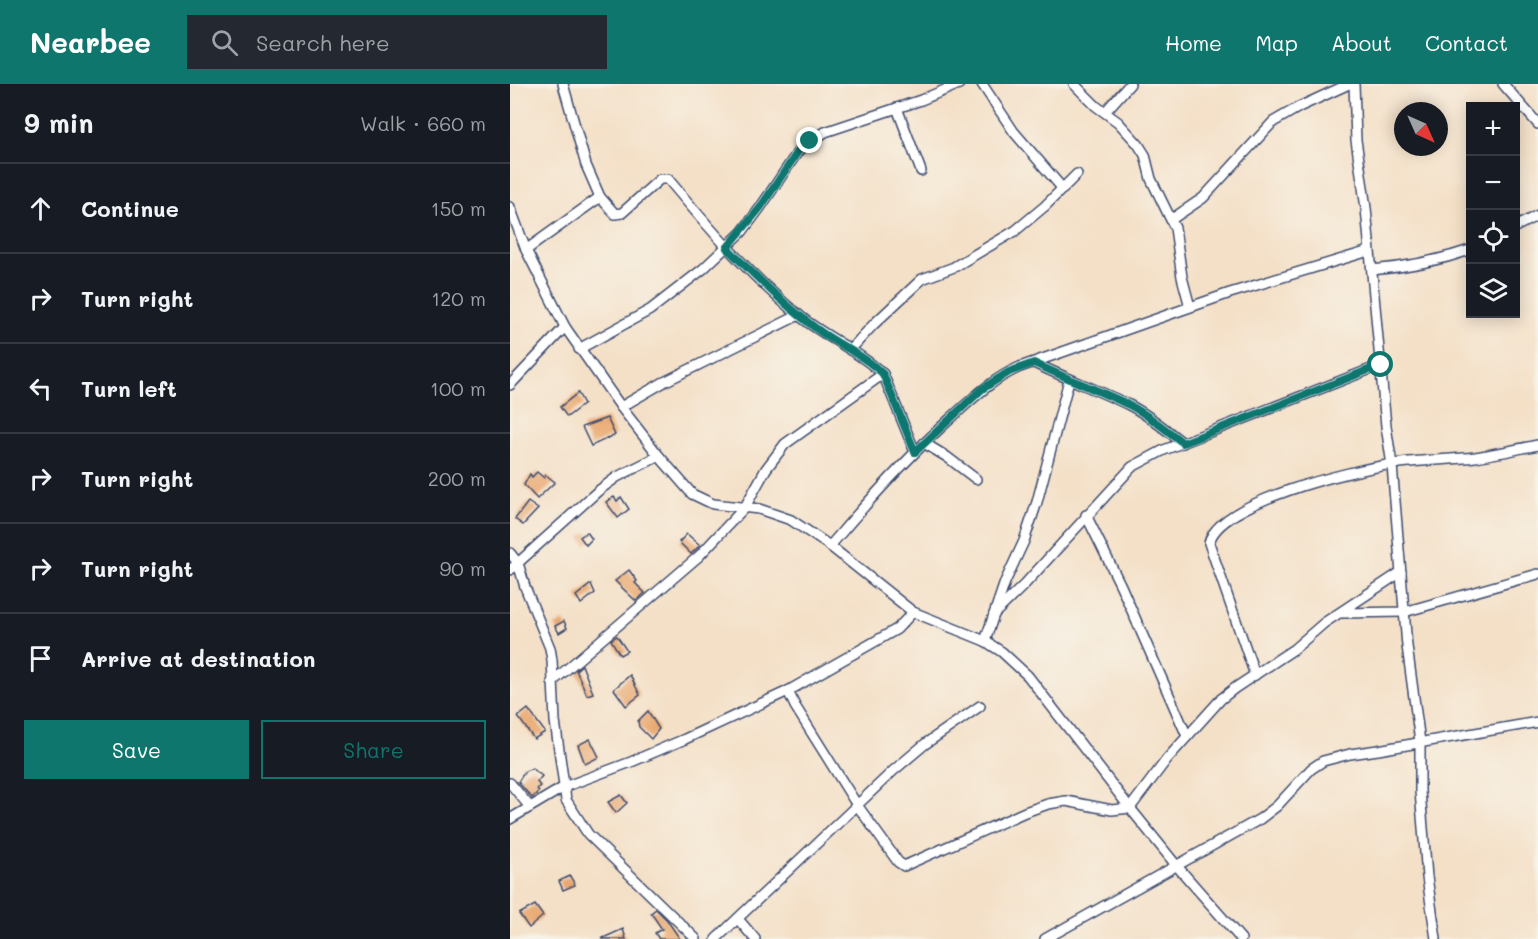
<!DOCTYPE html>
<html lang="en">
<head>
<meta charset="utf-8">
<style>
	body { margin:0; font-family:Mali,sans-serif; background:#242831; color:#f1f3f6 }
	.controls { position:absolute; right:18px; top:18px; display:grid; overflow:hidden; border-radius:0px; box-shadow:0 3px 15px #0003 }
	.controls button { width:54px; height:54px; display:grid; place-items:center; padding:0; border:0; border-bottom:2px solid #363941; background:#171b24; color:#f1f3f6; font:30px sans-serif }
	.compass { position:absolute; left:884px; top:18px; width:54px; height:54px; border-radius:50%; background:#171b24; box-shadow:0 3px 15px #0003; rotate:135deg }
	.stop { position:absolute; width:18px; height:18px; margin:-14px; border:4px solid #0f766e; border-radius:50%; background:#fff }
	.stop.end { background:#0f766e; border-color:#fff; box-shadow:0 2px 6px #0008 }
	.list { margin:0; padding:0; list-style:none }
	h2 { display:flex; justify-content:space-between; align-items:center; height:78px; margin:0; padding:0 24px; font-size:26px }
	h2 small { font-size:20px; font-weight:400; color:#9ea1a6 }
	.list li { display:grid; grid-template-columns:39px 1fr auto; gap:18px; align-items:center; box-sizing:border-box; height:90px; padding:0 24px; border-top:2px solid #363941 }
	.list b { display:block; font-size:22px; white-space:nowrap }
	.list em { font-size:20px; font-style:normal; color:#9ea1a6 }
	.actions { display:flex; gap:12px; padding:18px 24px }
	.actions a { flex:1; padding:14px 0; border:2px solid #0f766e; border-radius:0px; text-align:center; font-size:21px; color:#0f766e }
	.actions .main { background:#0f766e; color:#fff }
	.icon { flex:none; width:33px; height:33px; fill:none; stroke:currentColor; stroke-width:2; stroke-linecap:round; stroke-linejoin:round }
	.map { position:relative; flex:none; width:1028px; height:855px; overflow:hidden }
	header { display:flex; align-items:center; gap:36px; box-sizing:border-box; height:84px; padding:0 30px; background:#0f766e; color:#fff }
	header strong { font-size:28px }
	nav { display:flex; gap:33px; margin-inline-start:auto; font-size:21px }
	.search { width:420px; height:54px; background:#242831; display:flex; align-items:center; gap:15px; box-sizing:border-box; padding:0 21px; border-radius:0px; color:#9ea1a6; font-size:22px }
	main { display:flex }
	aside { flex:1; background:#171b24 }
	.map>svg:first-child { display:block }
</style>
</head>
<body>
<header>
<strong>Nearbee</strong>
<div class="search"><svg class="icon" aria-label="search" viewBox="0 0 24 24"><circle cx="10" cy="10" r="6"/><path d="M15 15l6 6"/></svg>Search here</div>
<nav><a>Home</a><a>Map</a><a>About</a><a>Contact</a></nav>
</header>
<main>
<aside>
<h2>9 min<small>Walk · 660 m</small></h2>
<ul class="list">
<li><svg class="icon" aria-label="ahead" viewBox="0 0 24 24"><path d="M12 20V5M6 11l6-6 6 6"/></svg><div><b>Continue</b></div><em>150 m</em></li>
<li><svg class="icon" aria-label="right" viewBox="0 0 24 24"><path d="M7 20v-9h11M14 6l5 5-5 5"/></svg><div><b>Turn right</b></div><em>120 m</em></li>
<li><svg class="icon" aria-label="left" viewBox="0 0 24 24"><path d="M17 20v-9H6M10 6l-5 5 5 5"/></svg><div><b>Turn left</b></div><em>100 m</em></li>
<li><svg class="icon" aria-label="right" viewBox="0 0 24 24"><path d="M7 20v-9h11M14 6l5 5-5 5"/></svg><div><b>Turn right</b></div><em>200 m</em></li>
<li><svg class="icon" aria-label="right" viewBox="0 0 24 24"><path d="M7 20v-9h11M14 6l5 5-5 5"/></svg><div><b>Turn right</b></div><em>90 m</em></li>
<li><svg class="icon" aria-label="arrive" viewBox="0 0 24 24"><path d="M6 21V4h12l-3 4 3 4H6"/></svg><div><b>Arrive at destination</b></div></li>
</ul>
<div class="actions"><a class="main">Save</a><a>Share</a></div>
</aside>
<div class="map">
<svg width="1028" height="855" viewBox="0 0 1028 855">
	<rect width="100%" height="100%" fill="#f7f3e8"/>
	<filter id="ink" filterUnits="userSpaceOnUse"><feTurbulence type="fractalNoise" baseFrequency=".0167" numOctaves="2"/><feDisplacementMap in="SourceGraphic" scale="12" xChannelSelector="R" yChannelSelector="G"/><feConvolveMatrix kernelMatrix="1 2 1 2 8 2 1 2 1" color-interpolation-filters="sRGB"/></filter>
	<filter id="wash" filterUnits="userSpaceOnUse"><feTurbulence type="fractalNoise" baseFrequency=".008" numOctaves="4" result="noise"/><feDisplacementMap in="SourceGraphic" scale="24" xChannelSelector="R" yChannelSelector="G"/><feGaussianBlur stdDeviation="1.35" result="paint"/><feColorMatrix in="noise" values="0 0 0 0 0 0 0 0 0 0 0 0 0 0 0 0 0 1.4 0 .05"/><feComposite in="paint" operator="in"/></filter>
	<g filter="url(#wash)">
		<rect width="100%" height="100%" fill="#f4e0c7"/>
		<g id="blocks">
			<!-- building -->
			<g fill="#e9a870">
				<polygon points="68,309 74,320 57,333 50,323"/>
				<polygon points="97,334 105,351 81,362 72,343"/>
				<polygon points="27,388 34,394 36,391 45,398 27,415 14,401 20,390 22,393"/>
				<polygon points="104,413 107,417 111,413 119,425 108,434 96,418"/>
				<polygon points="18,418 28,425 13,441 5,435"/>
				<polygon points="77,448 82,455 76,461 70,453"/>
				<polygon points="177,450 190,461 181,470 169,458"/>
				<polygon points="119,486 127,497 125,499 135,509 126,517 105,497"/>
				<polygon points="81,500 85,509 71,520 66,512"/>
				<polygon points="54,537 57,544 49,549 45,542"/>
				<polygon points="107,552 117,567 110,571 101,556"/>
				<polygon points="72,581 83,609 77,611 66,586"/>
				<polygon points="120,591 130,611 116,622 104,605"/>
				<polygon points="18,625 35,648 24,655 8,633"/>
				<polygon points="138,627 149,645 141,655 129,643 128,637"/>
				<polygon points="80,655 89,673 75,680 68,661"/>
				<polygon points="22,684 32,692 27,698 30,702 27,705 29,707 22,714 8,698 15,687"/>
				<polygon points="111,711 117,719 106,729 98,718"/>
				<polygon points="60,792 65,801 53,806 49,797"/>
				<polygon points="25,821 33,832 19,844 9,830"/>
				<polygon points="146,825 157,836 170,855 149,855 145,849 152,845 141,829"/>
				<polygon points="113,845 116,855 91,855"/>
			</g>
		</g>
	</g>
	<g filter="url(#ink)">
		<use href="#blocks" fill-opacity="0" stroke="#3c4a6e" stroke-width="1.5"/>
		<g fill="none" stroke-linecap="round" stroke-linejoin="round">
			<defs>
				<g id="street">
					<path d="M53,0L76,81L90,113L105,130L112,129L150,95H158C199,144 241,193 291,233C317,254 349,267 373,290L405,368"/>
					<polyline points="472,0 504,48 553,105"/>
					<polyline points="564,0 586,22 608,38 628,60 635,71 641,95 665,144 672,193 680,223"/>
					<polyline points="844,0 846,56 856,124 876,342 882,381 897,562 910,658 910,707 917,793 926,855"/>
					<polyline points="993,0 1028,40"/>
					<polyline points="387,24 411,87"/>
					<polyline points="595,28 620,0"/>
					<polyline points="0,123 16,166 55,243 111,323 149,372 182,410 203,420 249,425 281,436 320,462 403,528 475,557 492,568 518,592 620,724 666,781 731,855"/>
					<polyline points="662,135 693,114 763,38 789,23 839,0"/>
					<polyline points="1005,143 1028,131"/>
					<polyline points="16,166 90,113"/>
					<path d="M862,186C896,183 928,177 960,166"/>
					<polyline points="69,265 140,226 193,185 232,148 250,124 289,66 315,48 411,16 449,0"/>
					<polyline points="340,266 364,240 412,195 444,183 505,147 535,122 567,90"/>
					<path d="M524,279C555,294 588,306 619,321C639,331 656,346 673,359"/>
					<polyline points="0,301 55,243"/>
					<polyline points="111,323 154,298 289,231"/>
					<polyline points="414,359 437,373 466,395"/>
					<polyline points="576,431 611,502 677,652"/>
					<path d="M320,462C358,417 397,374 440,335C462,315 482,295 510,283L720,209L859,167"/>
					<polyline points="0,469 8,479 15,503 40,564 42,576 45,637 56,716 78,750 186,855"/>
					<polyline points="0,486 88,407 107,393 149,372"/>
					<polyline points="832,529 894,528 1028,490"/>
					<polyline points="484,530 514,501 622,383 654,366 871,281"/>
					<polyline points="475,557 495,498 514,457 527,418 559,296"/>
					<path d="M745,591L699,459C708,417 844,386 883,380C910,376 938,376 965,373C986,370 1007,365 1028,361"/>
					<polyline points="42,598 189,472 235,423 256,385 275,360 373,290"/>
					<polyline points="278,607 285,622 347,721 388,778 394,782 515,728 538,720 556,717 602,726 620,724 657,675 711,615 725,604 784,565 814,539 891,488"/>
					<polyline points="0,699 20,723"/>
					<polyline points="0,735 54,703 121,678 175,655 278,607 387,545 403,528"/>
					<polyline points="228,835 245,855"/>
					<polyline points="206,855 383,687 415,660 470,622"/>
					<polyline points="535,855 750,735 767,722 801,685 813,677 840,670 868,666 1028,638"/>
				</g>
			</defs>
			<!-- street casing -->
			<use href="#street" stroke="#3c4a6e" stroke-width="12"/>
			<!-- street -->
			<use href="#street" stroke="#fff" stroke-width="9"/>
		</g>
	</g>
	<g fill="none" stroke-linecap="round" stroke-linejoin="round" filter="url(#ink)">
		<!-- route -->
		<path stroke="#0f766e" stroke-width="8" d="M300,57L289,66L250,124L217,164C247,193 277,224 311,248C332,263 355,272 373,290L405,368L472,305L499,288L524,279C555,294 588,306 619,321C639,331 656,346 673,359L871,281"/>
	</g>
</svg>
<div class="controls">
<button>+</button>
<button>−</button>
<button><svg class="icon" aria-label="locate" viewBox="0 0 24 24"><circle cx="12" cy="12" r="6"/><path d="M12 2v4M12 18v4M2 12h4M18 12h4"/></svg></button>
<button><svg class="icon" aria-label="layers" viewBox="0 0 24 24"><path d="M12 4l9 5-9 5-9-5zM3 14l9 5 9-5"/></svg></button>
</div>
<svg class="compass" viewBox="-18 -18 36 36"><path d="M0-13l5 13h-10z" fill="#e53935"/><path d="M0 13l5-13h-10z" fill="#9ea1a6"/></svg>
<div class="stop" style="left:871px;top:281px"></div>
<div class="stop end" style="left:300px;top:57px"></div>
</div>
</main>
</body>
</html>
